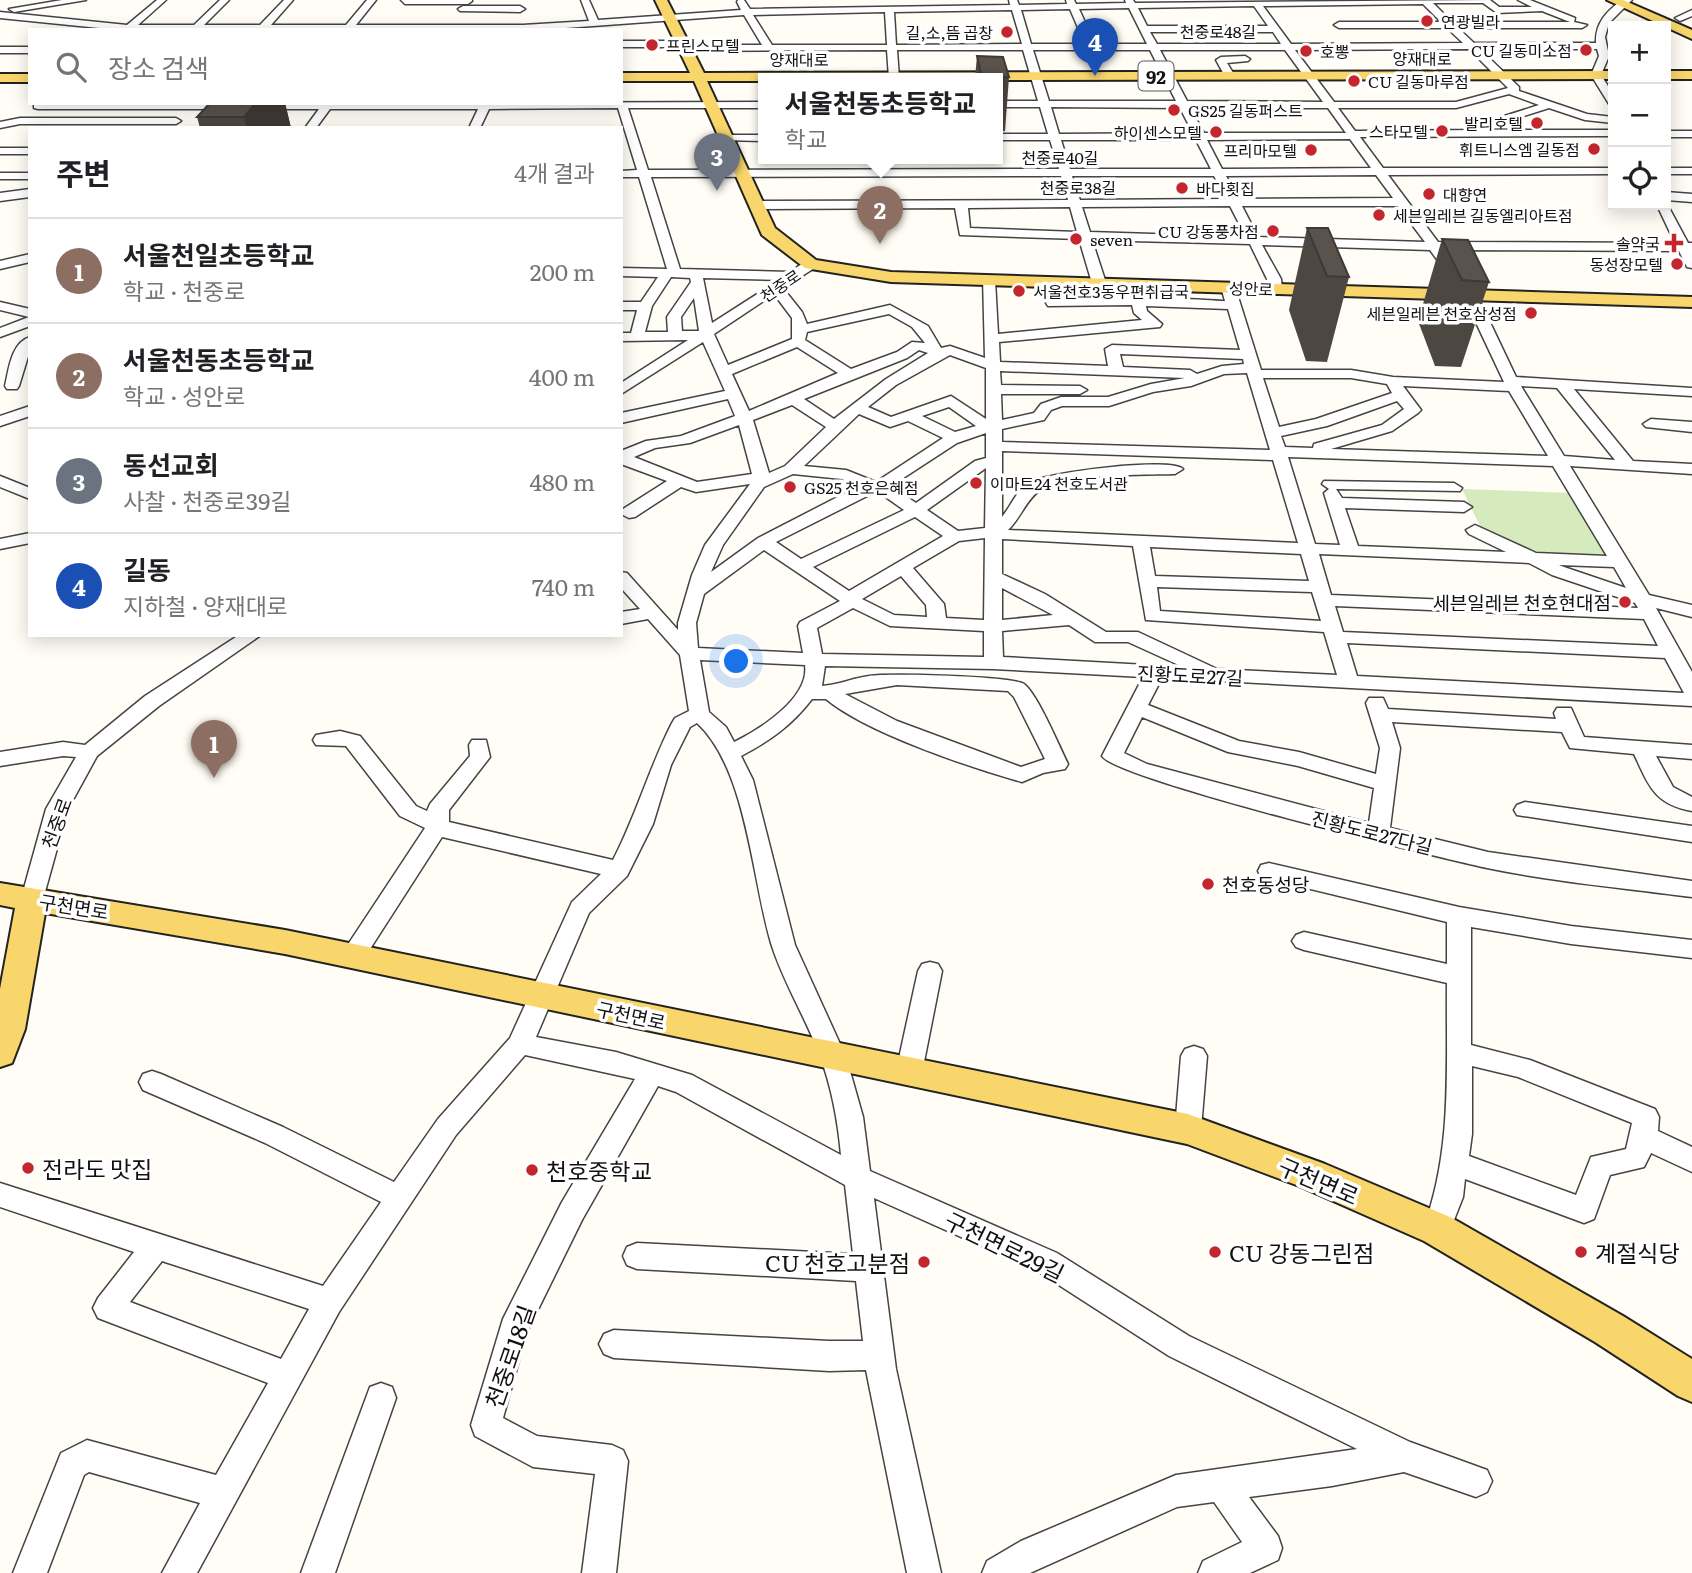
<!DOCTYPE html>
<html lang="ko">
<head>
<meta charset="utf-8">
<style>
	body { margin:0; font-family:Literata,"Noto Sans KR",serif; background:#f2f2f2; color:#202124 }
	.controls { position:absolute; right:21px; top:21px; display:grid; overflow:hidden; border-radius:0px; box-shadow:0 4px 18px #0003 }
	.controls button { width:63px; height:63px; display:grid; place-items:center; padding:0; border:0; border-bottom:2px solid #e0e0e0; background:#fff; color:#202124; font:35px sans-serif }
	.you { position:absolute; left:737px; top:662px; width:24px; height:24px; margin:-18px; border:5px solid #fff; border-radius:50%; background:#1a73e8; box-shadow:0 0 0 10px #1a73e833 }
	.badge { display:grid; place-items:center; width:46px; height:46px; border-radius:50%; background:#c4262e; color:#fff; font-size:23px; font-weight:700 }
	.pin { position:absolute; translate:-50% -58px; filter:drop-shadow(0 2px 4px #0008) }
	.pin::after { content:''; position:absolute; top:37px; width:24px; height:21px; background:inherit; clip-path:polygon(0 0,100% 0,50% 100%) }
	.popup { position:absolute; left:758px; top:73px; width:245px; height:91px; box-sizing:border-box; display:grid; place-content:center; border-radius:0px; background:#fff; filter:drop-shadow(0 2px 5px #0005); font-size:23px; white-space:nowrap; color:#757577 }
	.popup b { font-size:26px; color:#202124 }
	.popup::after { content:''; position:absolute; left:50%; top:100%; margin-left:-14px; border:14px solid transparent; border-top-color:#fff }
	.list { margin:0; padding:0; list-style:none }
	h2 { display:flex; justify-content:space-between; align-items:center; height:91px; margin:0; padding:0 28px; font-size:30px }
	h2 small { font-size:23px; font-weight:400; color:#757577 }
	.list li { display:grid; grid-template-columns:46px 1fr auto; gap:21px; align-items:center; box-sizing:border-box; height:105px; padding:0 28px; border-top:2px solid #e0e0e0 }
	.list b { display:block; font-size:26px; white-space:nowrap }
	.list p { margin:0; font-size:23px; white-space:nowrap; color:#757577 }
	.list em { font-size:23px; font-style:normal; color:#757577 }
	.icon { flex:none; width:38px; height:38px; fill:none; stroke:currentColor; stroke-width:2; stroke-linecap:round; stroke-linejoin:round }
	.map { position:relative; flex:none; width:1692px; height:1573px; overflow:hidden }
	.search { position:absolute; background:#fff; box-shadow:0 4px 18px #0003; left:28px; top:28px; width:595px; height:77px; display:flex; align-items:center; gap:18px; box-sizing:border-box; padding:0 24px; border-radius:0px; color:#757577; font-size:26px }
	.panel { position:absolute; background:#fff; box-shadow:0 4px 18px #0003; left:28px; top:126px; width:595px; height:511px; border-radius:0px }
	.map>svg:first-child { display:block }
</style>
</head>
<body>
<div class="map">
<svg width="1692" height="1573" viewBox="0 0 1692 1573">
	<rect width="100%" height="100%" fill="#fffdf5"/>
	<!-- green -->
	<polygon fill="#d5ebbd" points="1462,489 1571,493 1611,559 1535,555 1481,528"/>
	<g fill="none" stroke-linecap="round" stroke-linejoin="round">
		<defs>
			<g id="minor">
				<polygon points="62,0 86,0 14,12 9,9"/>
				<path d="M157,0H166L138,25H194L220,0H229L204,25H260L284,0H293L271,25H346L367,0H376L356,25H523L589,21L581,0H589L598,20L741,10L737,2L738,0H744L750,9L1010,5L1009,0H1017L1019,5L1067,4L1066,0H1074L1076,4L1126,3L1125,0H1133L1135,3L1490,0L1499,7H1532L1518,0H1530L1575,18L1574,22L1587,25L1582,28H1458L1474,43H1596C1595,23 1607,11 1622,0H1632L1609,23L1605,37L1609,56L1601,75L1613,94V105L1609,104L1591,75L1599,56L1597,49H1480L1519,87V91L1587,114L1613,117V123L1585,120L1549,108L1480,130H1613V136L1360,137L1383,168H1613V174L1388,175L1438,242L1675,243L1657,205H1666V202L1688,243H1692V268L1687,267L1679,251L1443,250L1477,295L1516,377L1692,388V396L1574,389L1633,461L1692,464V474L1570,466L1649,595L1692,605V617L1656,608L1692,672V706L1162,678L1148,705L1239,741L1299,752L1376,774L1380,748L1366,703L1369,698H1383L1388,709L1556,719L1554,713L1557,708H1571L1584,737L1692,745V759L1656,756L1673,787L1692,797V811C1654,804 1649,786 1634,754L1570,748L1562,732L1392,722L1400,748L1390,828L1488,852L1692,881V897C1624,888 1554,882 1487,868C1440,858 1116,779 1102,756L1143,677L993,669L825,666L822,686C838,685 853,678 869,676C888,673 1012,676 1024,684C1038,695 1059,746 1068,764L1065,769L1043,773L1022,782C969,767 867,733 826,699H812C792,725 770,741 741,756L753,780L795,945L846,1057L863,1117L870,1171L1057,1253L1189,1336L1410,1442L1487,1470L1492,1481L1487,1492L1476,1497L1404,1472L1332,1486L1249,1497L1278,1536L1282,1548L1278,1560L1250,1573H1198L1203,1561L1242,1542L1214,1502L1177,1507L1030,1573H982L987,1561L1021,1541L1176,1475L1357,1449L1169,1356L1037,1271L874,1198L896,1369L941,1573H907L866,1370L829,1371L614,1358L604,1354L599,1344L604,1334L614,1330L829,1341H863L856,1281L637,1269L627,1265L623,1256L627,1247L637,1243L853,1254L845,1185L676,1092L658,1086L582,1220L527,1332L503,1418L537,1436L612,1445L623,1450L628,1461L616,1573H582L595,1474L533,1467L475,1436L471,1425L503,1319L562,1202L635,1079L525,1055L456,1135L339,1312L197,1573H162L200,1503L89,1472L84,1475L47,1573H13L61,1453L87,1440L216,1475L268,1383L98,1318L93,1308L98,1298L134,1252L0,1207V1183L323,1286L381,1202L265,1143L143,1090L139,1082L143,1074L152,1071L161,1074L283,1127L394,1182L438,1119L510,1038L572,902L601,874L442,837L361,963L353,965L345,963L341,956L345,949L425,828L400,816L346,746L316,745L313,740L316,735L340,731L360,736L416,806L427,811L430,804L470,756L469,745L472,740H486L490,757L449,810V822L613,860C636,816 649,768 672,723L675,718L689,711L680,655L648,619L621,624V612L640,609L621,588V572L627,573L678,630V623L692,575L705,545L750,484L696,492L681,487L635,517L629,518L621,514L623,509L667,481L621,464V451L646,441L681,436L735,416L728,399L621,423V413L725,391L703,342L621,394V383L688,340L621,341V333H631L637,310H621V302H641L658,277L621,276V268L667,269L639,177H621V171L637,170L618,108L489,109L480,128H469L478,109H330L316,128H305L319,109H38L34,108V104L763,102V108H628L648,170L1059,169L1050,140H997V134H1048L1040,107H997V101H1038L1023,50H897L899,78H889L887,50L683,51L679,47H621V41H681L685,45H762L744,15L538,30H119L0,18V12L127,25ZM1433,3H1483L1497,13L1542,11L1570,22H1452ZM1423,4L1441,22H1339L1334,25L1339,28H1447L1463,43L1291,44L1263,6ZM1254,6L1268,26H1147L1138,8ZM1129,8L1147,44H1095L1079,9ZM1070,9L1085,44H1031L1021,10ZM1012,10L1022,44L896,45L894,12ZM885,12L887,45H772L753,15ZM1150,32H1273L1281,44H1157ZM1469,49L1508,88L1456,102H1334L1295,50ZM1033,50H1150L1176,101H1049ZM1160,50H1285L1323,102L1187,101ZM1509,94L1539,105L1476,125L1475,127L1480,130L1355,131L1338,108H1456ZM1051,107L1180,108L1193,133L1059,134ZM1190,108H1328L1346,133H1204ZM1350,139L1371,168L1222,169L1207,140ZM1061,140H1196L1211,169H1070ZM1376,175L1393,198L1238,199L1226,176ZM1061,176L1068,200L756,201L750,205L756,209L955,208L960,235L1079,239L1092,283L1099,287L1106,283L1092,240L1250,244L1267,279L1268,289L1275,293L1282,289L1281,279L1262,245L1430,250L1463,295L1504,382L1393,377L1351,370H1261L1235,287L1228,283L1221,287L1225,301C1196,300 1063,289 1046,303L1048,306L1132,305L1134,313L1142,320L998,334L995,280L988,276L983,277L985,358L950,346L941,348L928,326L890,305L807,324L802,312L783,288L816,267V261H806L790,272L680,269L651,177ZM1072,176H1214L1227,199L1080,200ZM1230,206L1246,237L1090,232L1082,207ZM1242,206H1398L1425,242L1258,237ZM1070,207L1077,232L970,228L968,208ZM671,277L690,278L691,282L667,317L668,332H645L652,306ZM703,278L779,280L712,323ZM774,294L792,318V339L728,365L714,334ZM694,298L699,331H682L681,317ZM1146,306L1228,309L1240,350L1112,345L1105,349L1108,366L1000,362L999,342L1160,327L1162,324L1147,311ZM889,314L912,327L925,343L912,342L897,352L851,369L805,340L807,332ZM797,347L838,373L749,411L732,374ZM919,350L928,353L886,379L834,419L804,399L907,358ZM1120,354L1243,359L1244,364L1222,366L1197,374L1190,370L1123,367ZM950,355L986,368V419L951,396L891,417L868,407L896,385ZM1000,371L1185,378L1151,384L1108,397H1061L1041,404L1034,413L1002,420L1001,394H1080L1087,390L1080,386L1001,385ZM1247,373L1270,450L1002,442V429L1044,420L1051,410L1062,406H1109L1153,392L1191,386L1224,374ZM1263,378H1351L1387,384L1392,393L1316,419L1279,427ZM1403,386L1509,391L1548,456L1331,449L1392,431L1418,413L1421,410ZM1521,386L1557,388L1615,460L1564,456ZM1397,401L1404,409L1382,425L1314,444L1313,448L1285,447L1281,436L1327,426ZM792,405L826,427L785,466L769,473L753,420ZM949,407L976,426L955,432L922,416ZM859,414L890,427L908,421L943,438L876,482L846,470L804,466ZM739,425L752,474L697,482L634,457L655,448L690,443ZM986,433V458L975,461L916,503L891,486L957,443ZM1002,451L1273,460L1298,543L1008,530C1020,519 1026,500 1039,491C1063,473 1144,475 1175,474L1183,469C1171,457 1046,472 1029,483C1016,491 1011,506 1002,517ZM1288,457L1553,466L1607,556L1536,553L1475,525L1466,530L1469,534L1506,552L1358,546L1345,508L1464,512L1472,507L1464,502L1342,498L1336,489L1460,491L1462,488L1454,483L1324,481L1322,484L1329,489L1324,493L1340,545L1315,544ZM986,468L985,528L958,531L927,510ZM793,474L842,479L857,487L758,538L711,572L723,545L764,487ZM877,491L904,510L801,559L776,542ZM915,517L943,536L849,591L813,567ZM985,538L984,620L946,618L944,604L913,568L959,541ZM1002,539L1133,546L1146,620L1324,632L1337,675L1217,669L1138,632H1106L1045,594L1002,574ZM1150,547L1301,554L1309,581L1155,576ZM764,550L840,601L800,622L798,626L803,653L698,648L696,623L704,594ZM1319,554L1529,563L1552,575L1635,603L1638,608L1331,595ZM1559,565L1614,567L1626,588L1564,567ZM901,576L926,605L927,617L894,615L862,599ZM1157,587L1312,592L1321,621L1160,611ZM1002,588L1053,615L1002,620ZM1335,606L1644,619L1658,646L1343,632ZM853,608L890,626L984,631V657L822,654L817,628ZM1069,625L1095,642H1128L1183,667L1003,657L1002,631ZM1347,643L1665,658L1684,693L1357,676ZM700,660L805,665C810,698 759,730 734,742L726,727L709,712ZM897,685L1008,691L1014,697L1045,759L1021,767L897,721L845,694ZM1142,717L1228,752L1298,766L1374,788L1369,823L1147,764L1124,753ZM697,723C747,769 752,880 771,943C783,982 806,1018 820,1056C832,1088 838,1122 841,1155L692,1075L616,1052L536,1037L589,913L627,876L653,824L671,765L690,727ZM162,1261L309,1309L281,1359L130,1302Z"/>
				<polygon points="401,0 472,0 472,1 468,4 405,4"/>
				<polygon points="463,6 520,6 525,9 520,12 460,11 458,9"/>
				<polygon points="1692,10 1692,16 1680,21 1675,18"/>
				<rect x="0" y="47" width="30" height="6"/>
				<polygon points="1245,56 1250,59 1248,61 1227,63 1235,76 1230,79 1226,78 1216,60 1221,57"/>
				<polygon points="20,118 176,118 181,121 176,124 20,124 0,128 0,122"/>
				<rect x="1666" y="131" width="26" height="6"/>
				<polygon points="724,135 763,135 763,141 720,140 720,136"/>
				<rect x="0" y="148" width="30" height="6"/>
				<rect x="1666" y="168" width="26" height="6"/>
				<rect x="0" y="173" width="30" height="6"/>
				<polygon points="30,189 30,197 0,201 0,193"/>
				<polygon points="1666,192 1692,194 1692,202 1666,200"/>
				<polygon points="30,254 30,262 0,269 0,261"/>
				<polygon points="0,302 30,309 30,326 0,337 0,328 29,317 0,310"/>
				<path d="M30,337V350L19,386L17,389H7L5,386C9,369 11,343 30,337Z"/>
				<polygon points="30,406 30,416 0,426 0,416"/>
				<polygon points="1651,419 1692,422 1692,432 1646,427 1643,424"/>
				<polygon points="0,476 30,488 30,499 0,487"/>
				<polygon points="30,533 30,543 0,549 0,539"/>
				<polygon points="239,635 261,635 159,706 97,756 68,809 43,899 40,905 32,908 24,905 21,899 46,809 76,757 63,756 0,766 0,752 63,742 85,745 145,696"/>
				<polygon points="1525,802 1692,826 1692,842 1517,815 1514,810 1517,805"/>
				<path d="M1269,863L1459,907L1571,926L1692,940V958L1571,944L1471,927V1045L1530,1060L1655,1109L1659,1117L1658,1131L1692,1147V1172L1651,1153L1644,1167L1610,1175L1594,1219L1584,1223L1465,1179L1463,1197L1447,1238L1437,1242L1427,1238L1423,1229C1453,1150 1446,1066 1447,983L1304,950L1296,947L1292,941L1296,935L1304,932L1447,964V922L1261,877L1258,871L1261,865ZM1472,1066L1518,1077L1632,1123L1626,1149L1591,1157L1576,1195L1469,1156L1472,1134Z"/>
				<polygon points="930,962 938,964 942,971 922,1072 918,1080 909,1083 900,1080 896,1072 918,971 922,964"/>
				<polygon points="1194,1046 1203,1049 1207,1056 1201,1129 1197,1137 1188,1140 1179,1137 1175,1129 1181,1056 1185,1049"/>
				<polygon points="381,1383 392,1387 396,1398 335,1573 301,1573 370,1387"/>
			</g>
			<g id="major">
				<polygon points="655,0 667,0 704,73 1613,71 1613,79 997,80 997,78 763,78 763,81 707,81 775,228 816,260 891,272 1692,297 1692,307 891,282 805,268 762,235 694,81 621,81 621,73 690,73"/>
				<polygon points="1607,0 1623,0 1692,30 1692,39"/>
				<rect x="1666" y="71" width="26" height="8"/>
				<rect x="0" y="74" width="30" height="8"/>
				<polygon points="0,883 285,930 1188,1114 1325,1164 1450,1217 1623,1316 1692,1359 1692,1402 1678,1396 1595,1342 1424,1241 1299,1186 1187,1144 285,954 45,913 25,1029 12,1063 0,1067 0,989 15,908 0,905"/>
			</g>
		</defs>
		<!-- minor casing -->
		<use href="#minor" stroke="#444" stroke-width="3"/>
		<!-- major casing -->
		<use href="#major" stroke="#222" stroke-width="4"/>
		<!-- minor -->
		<use href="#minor" fill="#fff" fill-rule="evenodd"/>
		<!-- major -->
		<use href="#major" fill="#f9d66b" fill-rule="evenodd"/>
	</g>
	<!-- wall -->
	<g fill="#4d4742">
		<polygon points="977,56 1009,77 1005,131 997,132 997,78 975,78"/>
		<polygon points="210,103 285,103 291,128 247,128 244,117 247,128 200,128 197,117"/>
		<polygon points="1307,228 1349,277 1327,362 1306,361 1289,310"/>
		<polygon points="1442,239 1489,282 1461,367 1435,366 1418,321"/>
	</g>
	<!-- shaded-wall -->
	<polygon fill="#3f3936" points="256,103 285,103 291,128 247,128 244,117"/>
	<!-- building -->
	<g fill="#5a524d" stroke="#3f3936" stroke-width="2">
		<polygon points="977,56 1003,57 1009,77 982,78"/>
		<polygon points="210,103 256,103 244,117 197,117"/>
		<polygon points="1307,228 1328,228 1349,277 1327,276"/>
		<polygon points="1442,239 1468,240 1489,282 1462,280"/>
	</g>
	<!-- markers -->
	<g fill="#c4262e" stroke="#fff" stroke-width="2.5">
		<circle cx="1427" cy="21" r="7"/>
		<circle cx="1007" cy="32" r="7"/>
		<circle cx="652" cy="45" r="7"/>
		<circle cx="1586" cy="50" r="7"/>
		<circle cx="1306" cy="51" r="7"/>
		<circle cx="1354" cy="81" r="7"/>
		<circle cx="1174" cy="110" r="7"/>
		<circle cx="1537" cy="123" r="7"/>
		<circle cx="1442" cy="131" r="7"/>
		<circle cx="1216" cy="132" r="7"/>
		<circle cx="1594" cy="149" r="7"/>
		<circle cx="1311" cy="150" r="7"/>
		<circle cx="1182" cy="188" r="7"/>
		<circle cx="1429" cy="194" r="7"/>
		<circle cx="1379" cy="215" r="7"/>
		<circle cx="1273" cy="231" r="7"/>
		<circle cx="1076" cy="239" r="7"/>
		<path d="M1670.5 232.5h7v7h7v7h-7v7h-7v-7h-7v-7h7z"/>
		<circle cx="1677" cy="264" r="7"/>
		<circle cx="1019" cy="291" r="7"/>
		<circle cx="1531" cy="313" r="7"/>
		<circle cx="976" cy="483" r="7"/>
		<circle cx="790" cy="487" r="7"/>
		<circle cx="1625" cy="602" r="7"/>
		<circle cx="1208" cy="884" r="7"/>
		<circle cx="28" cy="1168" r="7"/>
		<circle cx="532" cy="1170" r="7"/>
		<circle cx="1215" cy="1252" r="7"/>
		<circle cx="1581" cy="1252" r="7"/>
		<circle cx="924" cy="1262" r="7"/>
	</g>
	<g text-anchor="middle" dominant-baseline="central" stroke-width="7" stroke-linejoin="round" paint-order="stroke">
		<!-- far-poi labels -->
		<g font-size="16" fill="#111" stroke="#fff" text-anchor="start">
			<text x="1441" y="21">연광빌라</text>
			<text x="993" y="32" text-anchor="end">길,소,뜸 곱창</text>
			<text x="666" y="45">프린스모텔</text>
			<text x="1572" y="50" text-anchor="end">CU 길동미소점</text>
			<text x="1320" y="51">호뽕</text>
			<text x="1368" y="81">CU 길동마루점</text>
			<text x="1188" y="110">GS25 길동퍼스트</text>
			<text x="1523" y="123" text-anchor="end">발리호텔</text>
			<text x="1428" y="131" text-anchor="end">스타모텔</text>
			<text x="1202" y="132" text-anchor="end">하이센스모텔</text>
			<text x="1580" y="149" text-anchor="end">휘트니스엠 길동점</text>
			<text x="1297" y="150" text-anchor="end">프리마모텔</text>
			<text x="1196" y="188">바다횟집</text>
			<text x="1443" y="194">대향연</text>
			<text x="1393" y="215">세븐일레븐 길동엘리아트점</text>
			<text x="1259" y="231" text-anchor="end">CU 강동풍차점</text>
			<text x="1090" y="239">seven</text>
			<text x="1660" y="243" text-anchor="end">솔약국</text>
			<text x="1663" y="264" text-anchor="end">동성장모텔</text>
			<text x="1033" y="291">서울천호3동우편취급국</text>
			<text x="1517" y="313" text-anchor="end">세븐일레븐 천호삼성점</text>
			<text x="990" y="483">이마트24 천호도서관</text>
			<text x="804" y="487">GS25 천호은혜점</text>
		</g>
		<!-- far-street labels -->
		<g font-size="16" fill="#111" stroke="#fff">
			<text x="1218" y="31">천중로48길</text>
			<text x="1422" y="58">양재대로</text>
			<text x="799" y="59">양재대로</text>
			<text x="1060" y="157">천중로40길</text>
			<text x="1078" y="187">천중로38길</text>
			<text transform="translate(780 285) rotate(-34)">천중로</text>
			<text transform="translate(1251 288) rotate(2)">성안로</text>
		</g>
		<!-- shield labels -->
		<rect fill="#fff" stroke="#585858" stroke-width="2" x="1138.5" y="61.5" width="35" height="29" rx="5"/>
		<g font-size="18" font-weight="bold" fill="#111">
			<text x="1156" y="76">92</text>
		</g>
		<!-- poi labels -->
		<g font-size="19" fill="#111" stroke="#fff" text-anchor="end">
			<text x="1611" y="602">세븐일레븐 천호현대점</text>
			<text x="1222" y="884" text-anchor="start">천호동성당</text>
		</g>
		<!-- street labels -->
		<g font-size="19" fill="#111" stroke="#fff">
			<text transform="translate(1190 675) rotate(3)">진황도로27길</text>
			<text transform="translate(56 823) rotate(-70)">천중로</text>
			<text transform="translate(1372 832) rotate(14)">진황도로27다길</text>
			<text transform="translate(74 906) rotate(9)">구천면로</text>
			<text transform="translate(631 1015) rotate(12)">구천면로</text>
		</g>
		<!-- near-poi labels -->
		<g font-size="23" fill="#111" stroke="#fff" text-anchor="start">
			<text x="42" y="1168">전라도 맛집</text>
			<text x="546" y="1170">천호중학교</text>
			<text x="1229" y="1252">CU 강동그린점</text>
			<text x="1595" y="1252">계절식당</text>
			<text x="910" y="1262" text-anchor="end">CU 천호고분점</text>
		</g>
		<!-- near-street labels -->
		<g font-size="23" fill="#111" stroke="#fff">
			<text transform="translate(1319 1180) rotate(23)">구천면로</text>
			<text transform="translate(1005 1246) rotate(26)">구천면로29길</text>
			<text transform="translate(509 1356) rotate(-71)">천중로18길</text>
		</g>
	</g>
</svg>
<div class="controls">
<button>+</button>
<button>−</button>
<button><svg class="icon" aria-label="locate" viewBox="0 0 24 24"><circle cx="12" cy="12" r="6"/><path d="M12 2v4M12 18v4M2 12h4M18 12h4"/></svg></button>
</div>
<div class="you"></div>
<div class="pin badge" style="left:214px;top:778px;background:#8d6e63">1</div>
<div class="pin badge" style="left:880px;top:244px;background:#8d6e63">2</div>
<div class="popup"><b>서울천동초등학교</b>학교</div>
<div class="pin badge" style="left:717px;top:191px;background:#6b7280">3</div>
<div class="pin badge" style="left:1095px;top:76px;background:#1a4fb4">4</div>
<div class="search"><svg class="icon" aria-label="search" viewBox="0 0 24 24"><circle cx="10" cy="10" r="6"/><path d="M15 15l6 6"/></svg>장소 검색</div>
<section class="panel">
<h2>주변<small>4개 결과</small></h2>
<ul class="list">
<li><span class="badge" style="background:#8d6e63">1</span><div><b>서울천일초등학교</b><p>학교 · 천중로</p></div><em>200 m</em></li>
<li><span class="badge" style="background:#8d6e63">2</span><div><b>서울천동초등학교</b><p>학교 · 성안로</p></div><em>400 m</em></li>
<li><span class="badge" style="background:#6b7280">3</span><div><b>동선교회</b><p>사찰 · 천중로39길</p></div><em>480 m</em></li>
<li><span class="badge" style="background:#1a4fb4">4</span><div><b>길동</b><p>지하철 · 양재대로</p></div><em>740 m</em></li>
</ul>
</section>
</div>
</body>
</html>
